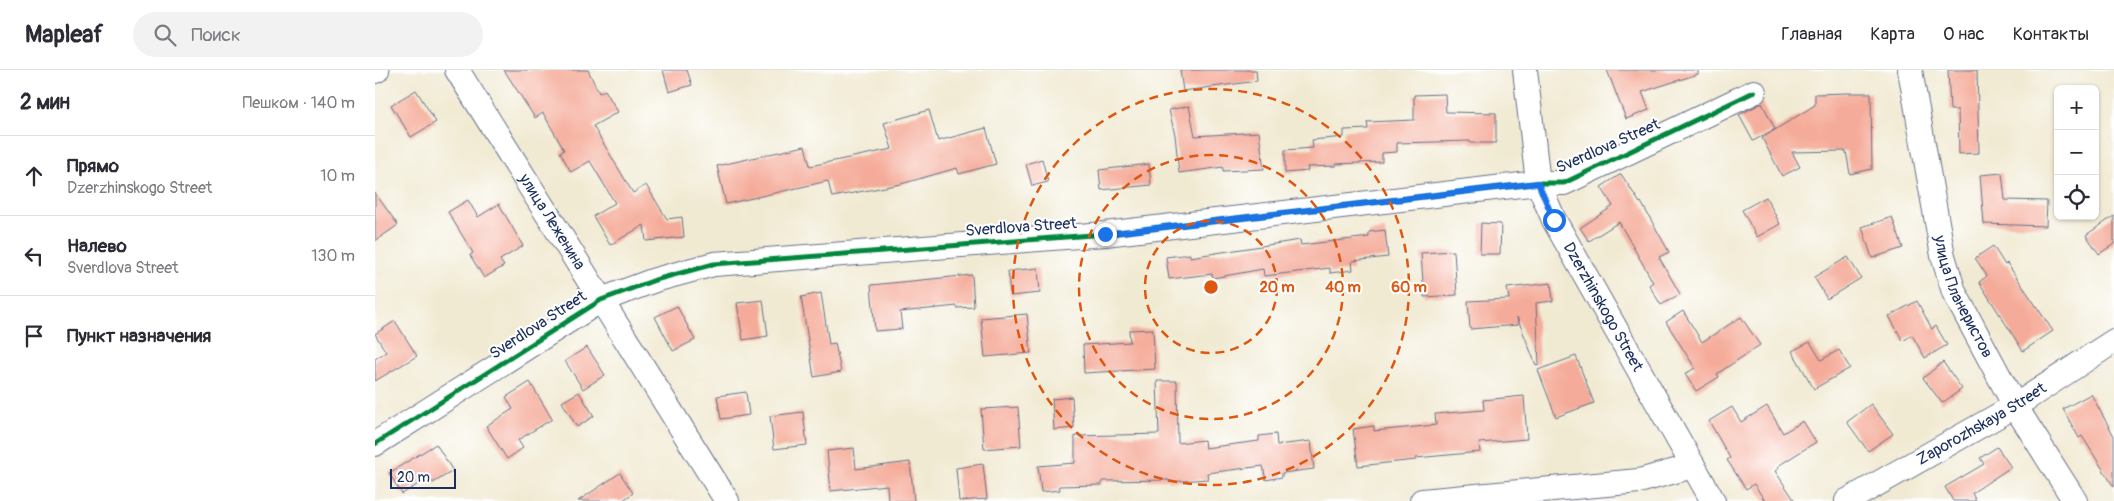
<!DOCTYPE html>
<html lang="ru">
<head>
<meta charset="utf-8">
<style>
	body { margin:0; font-family:Pangolin,sans-serif; background:#f2f2f3; color:#2b2b33 }
	.controls { position:absolute; right:15px; top:15px; display:grid; overflow:hidden; border-radius:8px; box-shadow:0 1px 4px #0004 }
	.controls button { width:45px; height:45px; display:grid; place-items:center; padding:0; border:0; border-bottom:1px solid #e1e1e2; background:#fff; color:#2b2b33; font:25px sans-serif }
	.scale { position:absolute; left:15px; bottom:12px; width:66px; box-sizing:border-box; padding-left:5px; border:2px solid #1b2f5e; border-top:0; font-size:14px; line-height:18px; white-space:nowrap; color:#1b2f5e; -webkit-text-stroke:4px #fff; paint-order:stroke }
	.stop { position:absolute; width:15px; height:15px; margin:-11px; border:4px solid #1a73e8; border-radius:50%; background:#fff }
	.stop.end { background:#1a73e8; border-color:#fff; box-shadow:0 1px 5px #0008 }
	.list { margin:0; padding:0; list-style:none }
	h2 { display:flex; justify-content:space-between; align-items:center; height:65px; margin:0; padding:0 20px; font-size:21px }
	h2 small { font-size:16px; font-weight:400; color:#7c7c81 }
	.list li { display:grid; grid-template-columns:32px 1fr auto; gap:15px; align-items:center; box-sizing:border-box; height:80px; padding:0 20px; border-top:1px solid #e1e1e2 }
	.list b { display:block; font-size:19px; white-space:nowrap }
	.list p { margin:0; font-size:16px; white-space:nowrap; color:#7c7c81 }
	.list em { font-size:16px; font-style:normal; color:#7c7c81 }
	.icon { flex:none; width:28px; height:28px; fill:none; stroke:currentColor; stroke-width:2; stroke-linecap:round; stroke-linejoin:round }
	.map { position:relative; flex:none; width:1739px; height:431px; overflow:hidden }
	header { display:flex; align-items:center; gap:30px; box-sizing:border-box; height:70px; padding:0 25px; background:#fff; border-bottom:1px solid #e1e1e2 }
	header strong { font-size:24px }
	nav { display:flex; gap:28px; margin-inline-start:auto; font-size:18px }
	.search { width:350px; height:45px; background:#f2f2f3; display:flex; align-items:center; gap:12px; box-sizing:border-box; padding:0 18px; border-radius:28px; color:#7c7c81; font-size:19px }
	main { display:flex }
	aside { flex:1; background:#fff }
	.map>svg:first-child { display:block }
</style>
</head>
<body>
<header>
<strong>Mapleaf</strong>
<div class="search"><svg class="icon" aria-label="search" viewBox="0 0 24 24"><circle cx="10" cy="10" r="6"/><path d="M15 15l6 6"/></svg>Поиск</div>
<nav><a>Главная</a><a>Карта</a><a>О нас</a><a>Контакты</a></nav>
</header>
<main>
<aside>
<h2>2 мин<small>Пешком · 140 m</small></h2>
<ul class="list">
<li><svg class="icon" aria-label="ahead" viewBox="0 0 24 24"><path d="M12 20V5M6 11l6-6 6 6"/></svg><div><b>Прямо</b><p>Dzerzhinskogo Street</p></div><em>10 m</em></li>
<li><svg class="icon" aria-label="left" viewBox="0 0 24 24"><path d="M17 20v-9H6M10 6l-5 5 5 5"/></svg><div><b>Налево</b><p>Sverdlova Street</p></div><em>130 m</em></li>
<li><svg class="icon" aria-label="arrive" viewBox="0 0 24 24"><path d="M6 21V4h12l-3 4 3 4H6"/></svg><div><b>Пункт назначения</b></div></li>
</ul>
</aside>
<div class="map">
<svg width="1739" height="431" viewBox="0 0 1739 431">
	<rect width="100%" height="100%" fill="#fff"/>
	<filter id="ink" filterUnits="userSpaceOnUse"><feTurbulence type="fractalNoise" baseFrequency=".02" numOctaves="2"/><feDisplacementMap in="SourceGraphic" scale="10" xChannelSelector="R" yChannelSelector="G"/><feConvolveMatrix kernelMatrix="1 2 1 2 8 2 1 2 1" color-interpolation-filters="sRGB"/></filter>
	<filter id="wash" filterUnits="userSpaceOnUse"><feTurbulence type="fractalNoise" baseFrequency=".0096" numOctaves="4" result="noise"/><feDisplacementMap in="SourceGraphic" scale="20" xChannelSelector="R" yChannelSelector="G"/><feGaussianBlur stdDeviation="1.12" result="paint"/><feColorMatrix in="noise" values="0 0 0 0 0 0 0 0 0 0 0 0 0 0 0 0 0 1.4 0 .05"/><feComposite in="paint" operator="in"/></filter>
	<g filter="url(#wash)">
		<rect width="100%" height="100%" fill="#f1ead3"/>
		<g id="blocks">
			<!-- building -->
			<g fill="#f5ab99">
				<polygon points="129,0 213,0 224,23 230,20 243,42 218,56 258,123 271,115 292,149 307,147 309,167 271,171 269,155 235,175 218,146 240,133 215,91 196,102 185,82 189,80 168,43 160,48"/>
				<polygon points="288,0 312,0 317,15 294,22"/>
				<polygon points="805,0 881,0 882,11 808,21"/>
				<polygon points="1232,0 1323,0 1323,4 1267,22 1274,40 1251,49"/>
				<polygon points="1573,0 1602,0 1604,83 1584,84 1583,40 1575,40"/>
				<polygon points="41,20 61,52 36,67 16,35"/>
				<polygon points="1473,23 1496,23 1497,99 1475,104 1471,81 1417,82 1425,97 1407,106 1387,68 1440,35 1440,24"/>
				<polygon points="1070,24 1071,42 1121,43 1121,73 1095,73 1095,71 1022,73 1022,82 1007,83 1007,92 961,94 961,96 932,97 933,101 910,103 910,80 938,78 937,70 969,67 969,60 993,59 992,52 1039,50 1039,25"/>
				<polygon points="1387,33 1400,59 1378,71 1364,45"/>
				<polygon points="814,36 820,66 884,62 889,99 848,101 848,97 804,103 800,65 794,40"/>
				<polygon points="554,40 563,71 611,58 621,94 584,104 582,98 526,114 457,127 453,111 351,134 342,96 430,76 435,96 517,79 509,53"/>
				<polygon points="667,89 673,112 657,116 651,94"/>
				<polygon points="774,94 776,115 726,120 724,100"/>
				<polygon points="1627,103 1630,130 1672,131 1671,156 1609,154 1605,105"/>
				<polygon points="1246,104 1265,133 1266,132 1294,182 1284,187 1305,224 1286,235 1274,215 1278,212 1244,152 1214,171 1205,158 1238,136 1226,117"/>
				<polygon points="0,123 23,155 0,171"/>
				<polygon points="1391,127 1405,154 1382,167 1367,140"/>
				<polygon points="93,130 103,147 124,134 148,176 125,190 129,196 109,208 95,185 98,183 73,142"/>
				<polygon points="1739,146 1739,174 1724,184 1711,165"/>
				<polygon points="1517,147 1528,178 1497,188 1487,157"/>
				<polygon points="1106,153 1126,154 1125,184 1105,184"/>
				<polygon points="1010,160 1013,187 977,191 978,200 955,203 955,198 889,206 888,199 838,208 837,204 794,209 791,187 815,184 815,187 925,170 926,175 994,167 994,162"/>
				<polygon points="1618,176 1630,195 1632,193 1678,261 1648,281 1604,212 1612,206 1600,188"/>
				<polygon points="1079,181 1082,225 1049,227 1046,183"/>
				<polygon points="1473,187 1486,208 1452,229 1439,207"/>
				<polygon points="663,198 665,223 635,226 633,201"/>
				<polygon points="597,205 599,237 582,238 582,236 525,242 527,259 500,261 496,215"/>
				<polygon points="1176,213 1178,231 1161,233 1164,294 1161,295 1142,247 1143,255 1095,259 1093,231 1134,229 1132,218"/>
				<polygon points="446,223 454,274 460,273 466,302 439,307 426,227"/>
				<polygon points="388,230 393,266 368,270 362,233"/>
				<polygon points="1542,231 1557,259 1561,256 1572,275 1550,288 1537,265 1528,271 1514,246"/>
				<polygon points="302,236 320,270 298,281 280,247"/>
				<polygon points="1308,241 1327,272 1366,247 1385,275 1342,304 1344,307 1321,321 1310,304 1320,298 1291,252"/>
				<polygon points="652,244 656,283 610,287 606,248"/>
				<polygon points="20,251 42,286 0,311 0,289 11,282 0,264"/>
				<polygon points="778,259 780,299 709,303 708,275 755,272 754,260"/>
				<polygon points="1435,272 1446,290 1464,280 1475,298 1439,319 1417,281"/>
				<polygon points="212,277 230,305 208,319 190,291"/>
				<polygon points="1201,286 1219,333 1181,347 1163,300"/>
				<polygon points="1568,292 1587,319 1567,333 1548,308"/>
				<polygon points="782,311 802,311 803,373 829,370 830,378 884,371 884,366 901,364 902,375 936,371 939,399 907,403 907,407 891,410 888,396 832,403 833,409 794,412 794,410 727,411 727,415 684,416 685,420 666,422 663,396 700,393 700,366 784,364"/>
				<polygon points="155,312 177,349 143,370 148,378 132,389 111,356 138,339 131,327"/>
				<polygon points="204,322 219,346 202,357 187,332"/>
				<polygon points="371,322 374,345 346,349 342,326"/>
				<polygon points="1716,324 1739,366 1739,417 1707,366 1704,368 1688,339"/>
				<polygon points="1149,326 1152,369 1104,373 1105,382 1041,388 1041,390 983,396 978,359 999,356 999,361 1061,355 1060,344 1109,340 1108,330"/>
				<polygon points="697,327 699,358 679,360 677,329"/>
				<polygon points="1496,334 1518,364 1493,381 1472,352"/>
				<polygon points="1392,336 1408,363 1428,351 1441,372 1403,396 1404,398 1400,401 1420,431 1390,431 1379,414 1371,419 1352,390 1355,388 1334,351 1357,337 1366,352"/>
				<polygon points="643,337 646,376 609,379 606,339"/>
				<polygon points="428,342 432,375 399,379 395,346"/>
				<polygon points="61,374 78,401 58,413 55,407 27,424 14,403"/>
				<polygon points="1622,377 1636,397 1597,423 1601,431 1578,431 1570,417 1609,394 1605,388"/>
				<polygon points="479,378 481,399 535,392 539,431 513,431 512,415 456,421 452,381"/>
				<polygon points="608,394 612,429 584,431 581,398"/>
				<polygon points="245,403 258,423 247,431 203,431"/>
			</g>
		</g>
	</g>
	<g filter="url(#ink)">
		<use href="#blocks" fill-opacity="0" stroke="#667087" stroke-width="1"/>
		<g fill="none" stroke-linecap="round" stroke-linejoin="round">
			<defs>
				<g id="minor">
					<path id="s1" d="M82,0L352,431"/>
					<path id="s2" d="M1150,0L1163,113L1179,150L1338,431"/>
					<path id="s3" d="M1535,0L1568,186L1579,222L1640,336L1700,431"/>
					<polyline points="0,1 2,0"/>
					<polyline points="0,374 226,230 280,210 339,194 730,164 1163,113 1189,113 1379,22"/>
					<polyline points="1047,431 1264,411 1318,396"/>
					<path id="s4" d="M1472,431L1640,336L1739,271"/>
				</g>
			</defs>
			<!-- minor casing -->
			<use href="#minor" stroke="#667087" stroke-width="26"/>
			<!-- minor -->
			<use href="#minor" stroke="#fff" stroke-width="24"/>
			<defs>
				<polyline id="cycleway" points="0,374 226,230 280,210 339,194 730,164 1163,113 1189,113 1379,22"/>
			</defs>
			<!-- cycleway casing -->
			<use href="#cycleway" stroke="#fff" stroke-width="8"/>
			<!-- cycleway -->
			<use href="#cycleway" stroke="#00873e" stroke-width="5"/>
		</g>
	</g>
	<g fill="none" stroke-linecap="round" stroke-linejoin="round" filter="url(#ink)">
		<!-- route -->
		<polyline stroke="#1a73e8" stroke-width="6" points="730,164 1163,113 1179,150"/>
	</g>
	<!-- distance rings -->
	<g fill="none" stroke="#de5710" stroke-width="2.5" stroke-dasharray="9 6">
		<circle cx="836" cy="217" r="66"/>
		<circle cx="836" cy="217" r="132"/>
		<circle cx="836" cy="217" r="198"/>
	</g>
	<g text-anchor="middle" dominant-baseline="central" stroke-width="4" stroke-linejoin="round" paint-order="stroke">
		<!-- street labels -->
		<g font-size="16" fill="#1b2f5e" stroke="#fff">
			<text transform="translate(1233 76) rotate(-24)">Sverdlova Street</text>
			<text stroke="none"><textPath href="#s1" startOffset="179">улица Леженина</textPath></text>
			<text transform="translate(646 157) rotate(-4)">Sverdlova Street</text>
			<text stroke="none"><textPath href="#s3" startOffset="234">улица Планеристов</textPath></text>
			<text stroke="none"><textPath href="#s2" startOffset="254">Dzerzhinskogo Street</textPath></text>
			<text transform="translate(163 255) rotate(-33)">Sverdlova Street</text>
			<text stroke="none"><textPath href="#s4" startOffset="155">Zaporozhskaya Street</textPath></text>
		</g>
	</g>
	<circle cx="836" cy="217" r="8" fill="#de5710" stroke="#fff" stroke-width="2.5"/>
	<g font-size="15" text-anchor="middle" font-weight="bold" fill="#de5710" stroke="#fff" stroke-width="4" stroke-linejoin="round" paint-order="stroke">
		<text x="902" y="222">20 m</text>
		<text x="968" y="222">40 m</text>
		<text x="1034" y="222">60 m</text>
	</g>
</svg>
<div class="controls">
<button>+</button>
<button>−</button>
<button><svg class="icon" aria-label="locate" viewBox="0 0 24 24"><circle cx="12" cy="12" r="6"/><path d="M12 2v4M12 18v4M2 12h4M18 12h4"/></svg></button>
</div>
<div class="scale">20 m</div>
<div class="stop" style="left:1179px;top:150px"></div>
<div class="stop end" style="left:730px;top:164px"></div>
</div>
</main>
</body>
</html>
